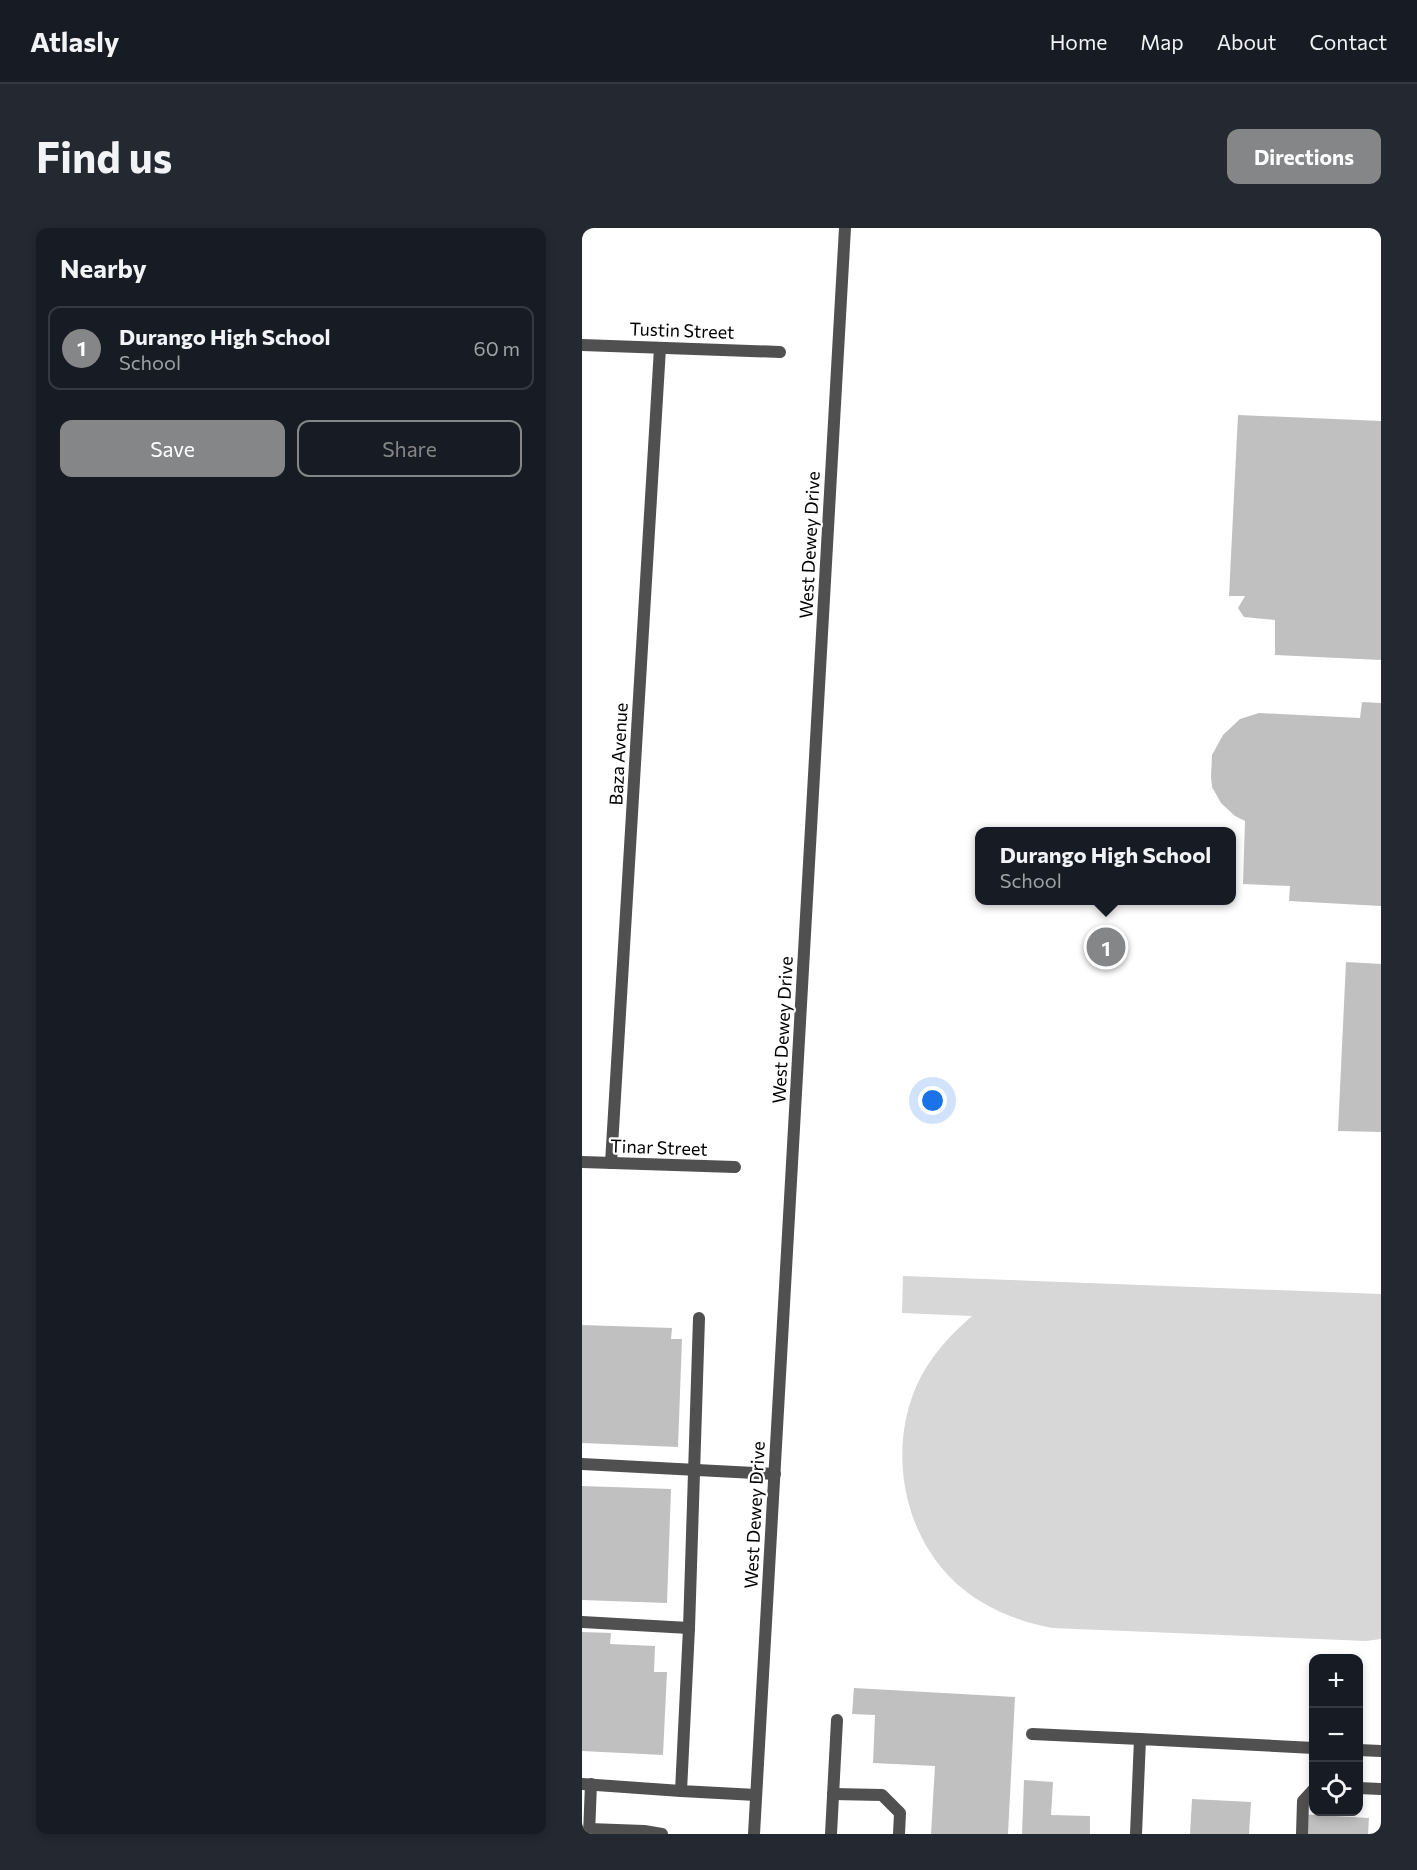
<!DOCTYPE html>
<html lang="en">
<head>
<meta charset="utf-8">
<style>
	body { margin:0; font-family:Commissioner,sans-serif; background:#242831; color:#f1f3f6 }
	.controls { position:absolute; right:18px; bottom:18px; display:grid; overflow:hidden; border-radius:12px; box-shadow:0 3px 9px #0003 }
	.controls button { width:54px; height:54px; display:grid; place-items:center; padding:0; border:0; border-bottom:2px solid #363941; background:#171b24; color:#f1f3f6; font:30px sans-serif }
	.you { position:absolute; left:351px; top:873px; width:21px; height:21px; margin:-15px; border:4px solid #fff; border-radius:50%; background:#1a73e8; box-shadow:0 0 0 9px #1a73e833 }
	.badge { display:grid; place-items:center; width:39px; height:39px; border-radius:50%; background:#858687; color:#fff; font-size:20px; font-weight:700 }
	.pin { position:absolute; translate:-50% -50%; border:3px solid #fff; box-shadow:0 2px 6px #0006 }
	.popup { position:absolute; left:393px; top:599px; width:261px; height:78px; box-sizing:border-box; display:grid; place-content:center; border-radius:12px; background:#171b24; filter:drop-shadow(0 2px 4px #0005); font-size:20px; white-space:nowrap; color:#9ea1a6 }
	.popup b { font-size:22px; color:#f1f3f6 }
	.popup::after { content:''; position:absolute; left:50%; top:100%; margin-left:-12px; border:12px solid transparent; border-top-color:#171b24 }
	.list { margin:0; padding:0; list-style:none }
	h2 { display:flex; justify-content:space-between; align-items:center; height:78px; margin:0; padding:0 24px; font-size:26px }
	h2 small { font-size:20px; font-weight:400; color:#9ea1a6 }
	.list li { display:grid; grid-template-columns:39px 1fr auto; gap:18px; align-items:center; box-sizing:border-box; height:84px; margin:0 12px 12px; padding:0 12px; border:2px solid #363941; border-radius:12px }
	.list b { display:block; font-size:22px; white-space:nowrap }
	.list p { margin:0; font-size:20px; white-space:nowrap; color:#9ea1a6 }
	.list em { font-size:20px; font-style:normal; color:#9ea1a6 }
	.actions { display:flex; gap:12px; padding:18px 24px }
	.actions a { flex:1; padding:14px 0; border:2px solid #858687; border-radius:12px; text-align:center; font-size:21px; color:#858687 }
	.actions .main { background:#858687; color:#fff }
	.icon { flex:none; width:33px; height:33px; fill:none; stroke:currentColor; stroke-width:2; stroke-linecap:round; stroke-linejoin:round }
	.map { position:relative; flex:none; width:799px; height:1606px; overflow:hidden; border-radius:12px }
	header { display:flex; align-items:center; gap:36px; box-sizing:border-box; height:84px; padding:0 30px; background:#171b24; border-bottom:2px solid #363941 }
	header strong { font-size:28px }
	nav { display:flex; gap:33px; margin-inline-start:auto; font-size:21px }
	.intro { display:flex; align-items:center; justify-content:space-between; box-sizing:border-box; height:144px; padding:0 36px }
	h1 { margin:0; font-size:42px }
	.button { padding:15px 27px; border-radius:12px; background:#858687; color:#fff; font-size:21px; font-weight:700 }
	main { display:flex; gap:36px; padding:0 36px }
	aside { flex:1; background:#171b24; border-radius:12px; box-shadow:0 3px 9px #0003 }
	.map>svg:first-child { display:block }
</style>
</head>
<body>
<header>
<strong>Atlasly</strong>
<nav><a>Home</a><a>Map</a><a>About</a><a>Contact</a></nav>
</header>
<div class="intro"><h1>Find us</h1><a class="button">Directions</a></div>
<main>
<aside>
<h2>Nearby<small></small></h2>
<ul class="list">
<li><span class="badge">1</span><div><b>Durango High School</b><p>School</p></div><em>60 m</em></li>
</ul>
<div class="actions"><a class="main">Save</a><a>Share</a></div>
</aside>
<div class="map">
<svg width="799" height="1606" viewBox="0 0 799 1606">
	<rect width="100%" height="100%" fill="#fff"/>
	<!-- green -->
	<path fill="#d7d7d7" d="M321,1048L799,1066V1411L784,1413L470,1400C444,1395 421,1387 398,1373C327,1330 302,1234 334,1159C346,1131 367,1108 390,1088L320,1085Z"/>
	<!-- building -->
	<g fill="#c0c0c0">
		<polygon points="656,187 799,193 799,432 693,427 693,392 662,389 656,380 663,368 647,368"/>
		<polygon points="780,474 799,475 799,678 707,673 708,658 661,656 663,593 653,588 639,575 630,559 629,549 630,527 641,507 658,491 677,485 778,490"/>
		<polygon points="764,734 799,736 799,904 756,903"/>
		<polygon points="0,1097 90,1100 89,1111 100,1111 96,1219 0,1215"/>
		<polygon points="0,1258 89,1261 85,1375 0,1372"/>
		<polygon points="0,1404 29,1405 28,1416 73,1418 72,1444 85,1444 81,1527 0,1523"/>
		<polygon points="272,1460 433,1469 426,1606 349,1606 353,1538 291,1535 293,1487 270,1486"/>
		<polygon points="442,1552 471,1554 469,1587 508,1588 508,1606 440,1606"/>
		<polygon points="610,1571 669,1574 667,1606 608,1606"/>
		<polygon points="716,1586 787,1590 786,1606 715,1606"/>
	</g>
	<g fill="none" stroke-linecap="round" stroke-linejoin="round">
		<!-- service -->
		<g stroke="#505050" stroke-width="12">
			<polyline points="117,1090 107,1400 99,1563 174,1567"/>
			<polyline points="0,1236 193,1246"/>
			<polyline points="0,1394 107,1400"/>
			<polyline points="450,1506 558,1511"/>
			<polyline points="776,1522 799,1523"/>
			<polyline points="0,1556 99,1563"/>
			<polyline points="776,1560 799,1561"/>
			<polyline points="251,1566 300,1567 318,1585 317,1606"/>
			<polyline points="7,1601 62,1603 80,1606"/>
			<polyline points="7,1606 9,1556"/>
			<polyline points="249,1606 255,1492"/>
			<polyline points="554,1606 558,1511 732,1520"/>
			<polyline points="720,1606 721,1573 732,1561"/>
		</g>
		<!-- minor -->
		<g stroke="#505050" stroke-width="12">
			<polyline points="0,117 198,124"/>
			<polyline points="0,934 153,939"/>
			<polyline points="29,935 78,120"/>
			<polyline points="172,1606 263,0"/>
		</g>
	</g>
	<g text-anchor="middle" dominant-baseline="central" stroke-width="4.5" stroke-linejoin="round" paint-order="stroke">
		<!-- street labels -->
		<g font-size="18" fill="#000" stroke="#fff">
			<text transform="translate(100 102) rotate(2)">Tustin Street</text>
			<text transform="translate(227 317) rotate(-87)">West Dewey Drive</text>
			<text transform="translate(36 526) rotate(-87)">Baza Avenue</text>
			<text transform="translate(200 802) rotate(-87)">West Dewey Drive</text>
			<text transform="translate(77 919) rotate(2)">Tinar Street</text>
			<text transform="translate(172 1287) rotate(-87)">West Dewey Drive</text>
		</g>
	</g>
</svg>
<div class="controls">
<button>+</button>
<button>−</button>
<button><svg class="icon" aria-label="locate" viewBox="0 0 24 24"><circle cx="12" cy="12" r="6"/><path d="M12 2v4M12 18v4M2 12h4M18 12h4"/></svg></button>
</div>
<div class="you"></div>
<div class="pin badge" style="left:524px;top:719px">1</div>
<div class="popup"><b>Durango High School</b>School</div>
</div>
</main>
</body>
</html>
